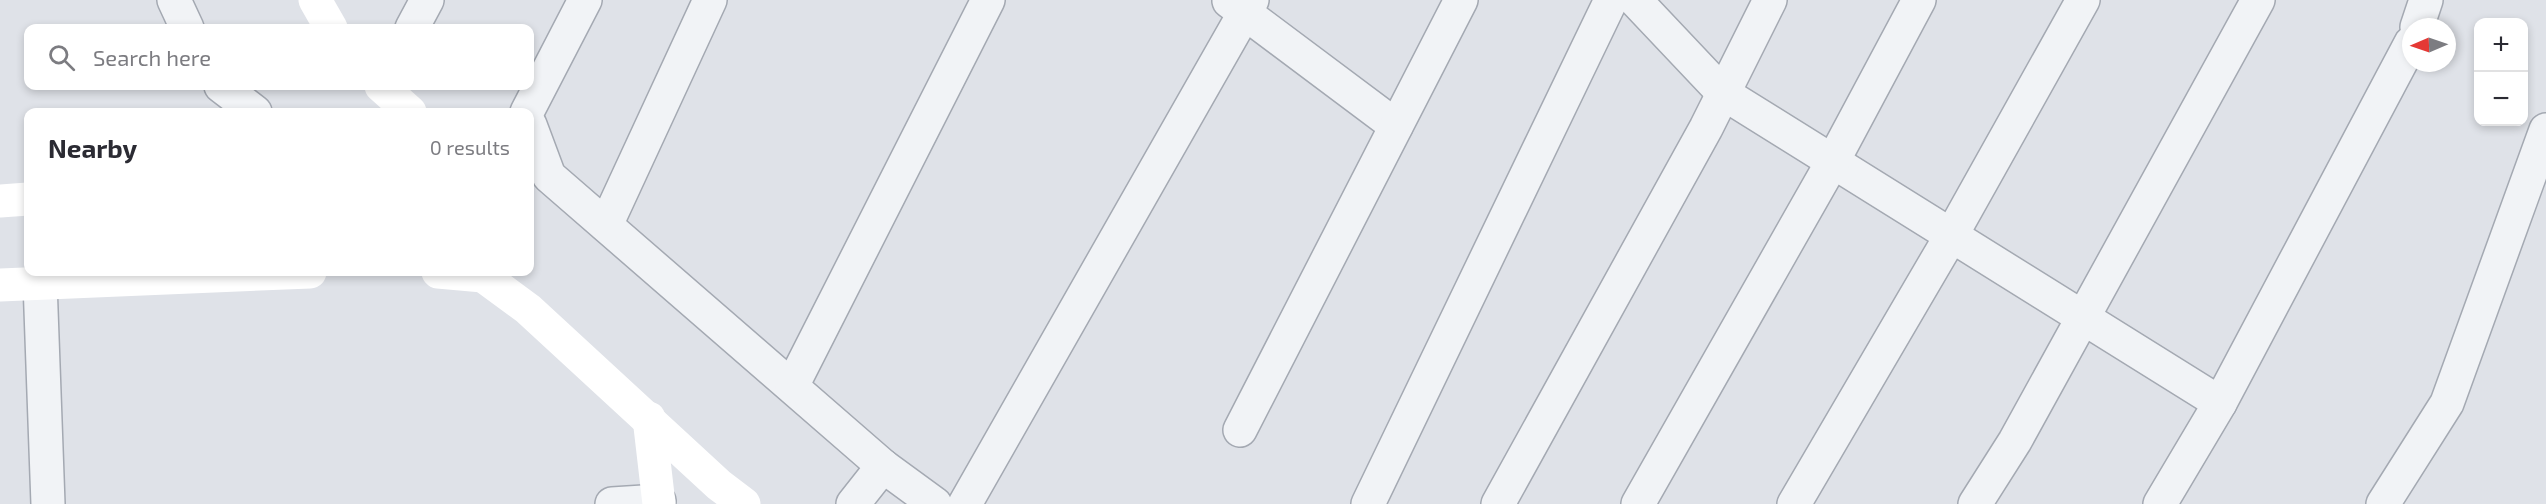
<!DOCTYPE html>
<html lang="en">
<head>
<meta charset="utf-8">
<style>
	body { margin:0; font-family:"Exo 2",sans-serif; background:#f7f7f7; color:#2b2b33 }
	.controls { position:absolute; right:18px; top:18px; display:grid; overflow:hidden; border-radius:12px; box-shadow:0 3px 9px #0003 }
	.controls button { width:54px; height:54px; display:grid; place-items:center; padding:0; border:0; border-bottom:2px solid #e1e1e2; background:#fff; color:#2b2b33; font:30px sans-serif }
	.compass { position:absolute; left:2402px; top:18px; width:54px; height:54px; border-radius:50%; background:#fff; box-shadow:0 3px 9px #0003; rotate:268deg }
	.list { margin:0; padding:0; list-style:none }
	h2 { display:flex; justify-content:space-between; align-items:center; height:78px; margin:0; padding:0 24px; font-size:26px }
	h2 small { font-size:20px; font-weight:400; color:#7c7c81 }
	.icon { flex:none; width:33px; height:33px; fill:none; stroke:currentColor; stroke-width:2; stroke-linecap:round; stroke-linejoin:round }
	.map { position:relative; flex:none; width:2546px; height:504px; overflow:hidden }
	.search { position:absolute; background:#fff; box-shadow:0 3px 9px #0003; left:24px; top:24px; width:510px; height:66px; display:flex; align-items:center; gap:15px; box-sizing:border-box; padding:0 21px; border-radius:12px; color:#7c7c81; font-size:22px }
	.panel { position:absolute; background:#fff; box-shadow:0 3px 9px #0003; left:24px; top:108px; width:510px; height:168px; border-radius:12px }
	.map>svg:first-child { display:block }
</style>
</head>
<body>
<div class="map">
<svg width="2546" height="504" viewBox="0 0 2546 504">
	<rect width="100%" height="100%" fill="#dfe2e8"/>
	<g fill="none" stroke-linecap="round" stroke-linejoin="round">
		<defs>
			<g id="street">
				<polyline points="174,0 187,28"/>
				<polyline points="1635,0 1723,93 2220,403"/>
				<polyline points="1229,1 1396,126"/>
				<polyline points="2417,27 2426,0"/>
				<polyline points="412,28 427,0"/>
				<polyline points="221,86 255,112"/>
				<polyline points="527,112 585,0"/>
				<polyline points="530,125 549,176 883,466"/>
				<polyline points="606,225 710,0"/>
				<polyline points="40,282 48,504"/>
				<polyline points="792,386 988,0"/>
				<polyline points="1240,430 1461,0"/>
				<polyline points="612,504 659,501"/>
				<polyline points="853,504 883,466 935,504"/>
				<polyline points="965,504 1252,0"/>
				<polyline points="1368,504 1611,0"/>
				<polyline points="1498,504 1706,128 1770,0"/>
				<polyline points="1638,504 1833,161 1919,0"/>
				<polyline points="1794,504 1951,236 2083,0"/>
				<polyline points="1975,504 2015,441 2258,0"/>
				<polyline points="2160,504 2220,403 2411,43"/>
				<polyline points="2383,504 2447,403 2546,130"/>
			</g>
		</defs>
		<!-- street casing -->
		<use href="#street" stroke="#a4a9b2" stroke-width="36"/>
		<!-- street -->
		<use href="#street" stroke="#f1f3f6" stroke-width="33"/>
		<!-- secondary -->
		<g stroke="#fff" stroke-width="33">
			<polyline points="315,0 331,28"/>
			<polyline points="381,86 410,112"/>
			<polyline points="0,201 28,199"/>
			<polyline points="438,272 483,276"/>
			<polyline points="482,272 483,276 528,309 719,485 744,504"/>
			<polyline points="0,285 310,272"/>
			<polyline points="649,418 659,504"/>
		</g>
	</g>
</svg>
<div class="controls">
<button>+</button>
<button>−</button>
</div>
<svg class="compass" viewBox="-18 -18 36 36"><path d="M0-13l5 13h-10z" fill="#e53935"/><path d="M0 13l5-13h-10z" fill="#7c7c81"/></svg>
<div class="search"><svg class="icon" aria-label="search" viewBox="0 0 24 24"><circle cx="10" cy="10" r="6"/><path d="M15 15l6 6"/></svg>Search here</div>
<section class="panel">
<h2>Nearby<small>0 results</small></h2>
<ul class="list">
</ul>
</section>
</div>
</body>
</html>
